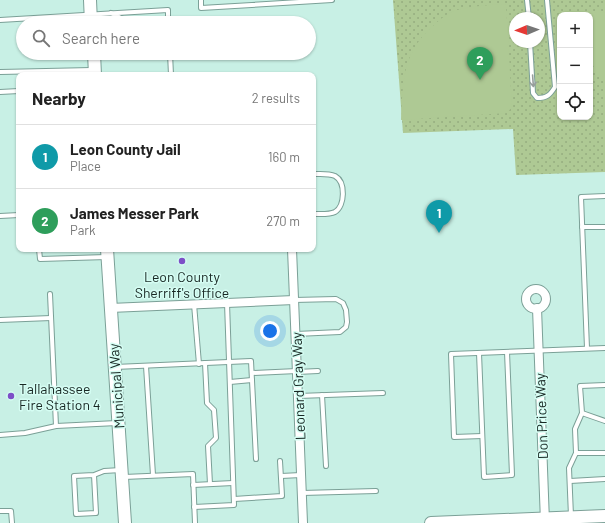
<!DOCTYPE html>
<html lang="en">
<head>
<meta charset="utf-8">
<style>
	body { margin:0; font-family:Barlow,sans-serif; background:#f2f2f2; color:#222 }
	.controls { position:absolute; right:12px; top:12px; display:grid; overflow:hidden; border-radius:8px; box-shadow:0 1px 3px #0004 }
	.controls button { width:36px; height:36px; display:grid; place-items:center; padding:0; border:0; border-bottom:1px solid #e0e0e0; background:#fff; color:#222; font:20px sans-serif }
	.compass { position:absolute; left:509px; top:12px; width:36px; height:36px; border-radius:50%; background:#fff; box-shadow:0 1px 3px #0004; rotate:268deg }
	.you { position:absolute; left:270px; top:331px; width:14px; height:14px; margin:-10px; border:3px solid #fff; border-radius:50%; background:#1a73e8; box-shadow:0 0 0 6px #1a73e833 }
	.badge { display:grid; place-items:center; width:26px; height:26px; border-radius:50%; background:#ea580c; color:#fff; font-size:13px; font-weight:700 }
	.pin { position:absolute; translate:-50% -33px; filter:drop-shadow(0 1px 2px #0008) }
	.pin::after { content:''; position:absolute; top:21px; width:14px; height:12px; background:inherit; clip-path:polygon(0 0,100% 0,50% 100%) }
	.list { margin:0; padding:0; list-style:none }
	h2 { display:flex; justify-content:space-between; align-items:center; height:52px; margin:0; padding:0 16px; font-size:17px }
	h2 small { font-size:13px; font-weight:400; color:#767676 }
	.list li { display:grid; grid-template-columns:26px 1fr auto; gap:12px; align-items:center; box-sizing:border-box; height:64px; padding:0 16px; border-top:1px solid #e0e0e0 }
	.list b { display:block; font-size:15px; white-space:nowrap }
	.list p { margin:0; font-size:13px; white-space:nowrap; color:#767676 }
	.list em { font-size:13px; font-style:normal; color:#767676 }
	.icon { flex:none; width:22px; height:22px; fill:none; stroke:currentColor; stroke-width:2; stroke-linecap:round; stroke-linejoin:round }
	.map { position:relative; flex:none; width:605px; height:523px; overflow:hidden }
	.search { position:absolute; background:#fff; box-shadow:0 1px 3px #0004; left:16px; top:16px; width:300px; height:44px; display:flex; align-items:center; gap:10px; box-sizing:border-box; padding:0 14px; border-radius:22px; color:#767676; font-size:15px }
	.panel { position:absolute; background:#fff; box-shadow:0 1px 3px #0004; left:16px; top:72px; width:300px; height:180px; border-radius:8px }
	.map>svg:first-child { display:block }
</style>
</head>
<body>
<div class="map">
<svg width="605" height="523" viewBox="0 0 605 523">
	<defs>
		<pattern id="park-dots" width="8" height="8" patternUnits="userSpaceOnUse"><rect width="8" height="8" fill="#aec994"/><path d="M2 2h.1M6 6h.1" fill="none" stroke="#95ad7f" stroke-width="1.8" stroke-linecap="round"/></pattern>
	</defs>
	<rect width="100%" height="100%" fill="#c8f0e5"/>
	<!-- park -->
	<path fill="url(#park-dots)" fill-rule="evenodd" d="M393,0H605V172L516,175L513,129L403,133ZM560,15H590V117H560ZM515,18H539V42H515Z"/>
	<!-- garden -->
	<g fill="#aec994">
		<path d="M506,4L512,107L507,113L401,120C403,81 402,52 434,25C440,19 449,12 457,10C472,6 490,5 506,4Z"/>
		<polygon points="605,12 605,83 590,61 590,15 579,15 579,14"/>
	</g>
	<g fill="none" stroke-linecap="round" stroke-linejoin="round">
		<defs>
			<g id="lane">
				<polyline points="201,0 201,8 332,0"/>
				<polyline points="527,0 529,18"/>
				<polyline points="111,13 123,19 141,19 145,23"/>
				<polyline points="0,20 168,10 168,23"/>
				<path d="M530,42L533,93L537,98C547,98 550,95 555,87L547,0"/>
				<polyline points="170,53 171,75"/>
				<polyline points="0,72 92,70"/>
				<polyline points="0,92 19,91"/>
				<path d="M313,174C320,174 328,173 335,176C346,182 345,206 335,212C329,215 319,214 313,214"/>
				<polyline points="0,216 19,215"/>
				<polyline points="582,227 605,227"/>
				<polyline points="39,249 40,259 107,257"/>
				<polyline points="50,294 56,426"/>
				<polyline points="294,300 336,299 343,303 346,310 347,322 346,327 340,332 296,334"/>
				<polyline points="194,304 199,364"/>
				<polyline points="0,320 51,318"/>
				<polyline points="587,348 581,197 605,196"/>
				<polyline points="479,353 484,477 512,475 507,352"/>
				<polyline points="205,363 207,403 214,410 216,438 208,446 210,484"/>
				<polyline points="146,366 153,475"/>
				<polyline points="115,367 251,361 256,459"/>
				<polyline points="297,372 318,371"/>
				<polyline points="252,373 297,371"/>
				<polyline points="230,382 252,380"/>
				<polyline points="605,385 580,386 582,413 605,421"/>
				<polyline points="322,395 326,466"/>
				<polyline points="298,396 383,393"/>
				<polyline points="582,413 575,429 576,453 605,453"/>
				<polyline points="0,435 25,433 56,426 117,423"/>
				<polyline points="482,436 454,437 451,354 605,348"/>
				<polyline points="94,475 96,513 76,514 74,476 94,475 104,471 121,470"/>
				<polyline points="281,476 301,475"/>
				<polyline points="124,477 193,474 195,523"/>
				<polyline points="570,481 605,479"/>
				<polyline points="193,485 233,483"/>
				<polyline points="302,493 376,491"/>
				<polyline points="234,499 282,496 280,461"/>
				<polyline points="194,507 234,505 227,303"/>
				<polyline points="0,511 11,511 12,523"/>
				<polyline points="571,516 569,468 576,453"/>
			</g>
			<g id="street">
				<polyline points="292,249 303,523"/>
				<circle cx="536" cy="299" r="10"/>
				<polyline points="110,308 294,300"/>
				<polyline points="537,308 545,522"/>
			</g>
			<g id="secondary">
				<polyline points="90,0 91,23"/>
				<polyline points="94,53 95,75"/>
				<polyline points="107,249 125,523"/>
				<polyline points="431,523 605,516"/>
			</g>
		</defs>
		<!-- lane casing -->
		<use href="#lane" stroke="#7ba097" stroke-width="6"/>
		<!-- street casing -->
		<use href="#street" stroke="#7ba097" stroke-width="10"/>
		<!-- secondary casing -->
		<use href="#secondary" stroke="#7ba097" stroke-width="14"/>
		<!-- lane -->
		<use href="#lane" stroke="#fff" stroke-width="4"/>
		<!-- street -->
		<use href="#street" stroke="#fff" stroke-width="8"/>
		<!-- secondary -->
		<use href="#secondary" stroke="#fff" stroke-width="12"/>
	</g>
	<!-- one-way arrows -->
	<defs><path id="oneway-shaft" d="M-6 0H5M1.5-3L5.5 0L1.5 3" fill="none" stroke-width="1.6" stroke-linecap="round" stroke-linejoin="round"/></defs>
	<use stroke="#979e9c" href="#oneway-shaft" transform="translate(533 81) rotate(86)"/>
	<!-- markers -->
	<g fill="#7d4fc7" stroke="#d5fdf3" stroke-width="1.5">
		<circle cx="182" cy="261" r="4"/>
		<circle cx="11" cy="396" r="4"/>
	</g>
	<g text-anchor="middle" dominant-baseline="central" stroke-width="3" stroke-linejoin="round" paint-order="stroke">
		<!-- poi labels -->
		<g font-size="14" fill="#182723" stroke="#d5fdf3">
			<text x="182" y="276">Leon County<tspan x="182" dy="16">Sherriff's Office</tspan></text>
			<text x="19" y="388" text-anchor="start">Tallahassee<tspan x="19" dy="16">Fire Station 4</tspan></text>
		</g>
		<!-- street labels -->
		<g font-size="14" fill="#182723" stroke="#d5fdf3">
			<text transform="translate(116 386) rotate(-94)">Municipal Way</text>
			<text transform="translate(298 386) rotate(-92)">Leonard Gray Way</text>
			<text transform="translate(541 416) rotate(-92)">Don Price Way</text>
		</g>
	</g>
</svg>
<div class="controls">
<button>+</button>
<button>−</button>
<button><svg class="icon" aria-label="locate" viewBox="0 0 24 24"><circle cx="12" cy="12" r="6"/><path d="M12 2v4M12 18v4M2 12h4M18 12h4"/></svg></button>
</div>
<svg class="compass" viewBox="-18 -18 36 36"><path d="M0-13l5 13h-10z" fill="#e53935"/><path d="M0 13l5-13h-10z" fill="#767676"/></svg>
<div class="you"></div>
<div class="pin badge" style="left:439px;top:233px;background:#0f9aa8">1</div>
<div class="pin badge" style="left:480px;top:80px;background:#2e9e5b">2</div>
<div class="search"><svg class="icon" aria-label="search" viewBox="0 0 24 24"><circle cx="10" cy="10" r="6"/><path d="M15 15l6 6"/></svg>Search here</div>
<section class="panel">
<h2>Nearby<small>2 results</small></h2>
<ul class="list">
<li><span class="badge" style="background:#0f9aa8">1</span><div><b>Leon County Jail</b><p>Place</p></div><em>160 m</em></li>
<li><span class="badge" style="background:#2e9e5b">2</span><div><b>James Messer Park</b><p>Park</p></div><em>270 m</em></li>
</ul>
</section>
</div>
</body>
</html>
